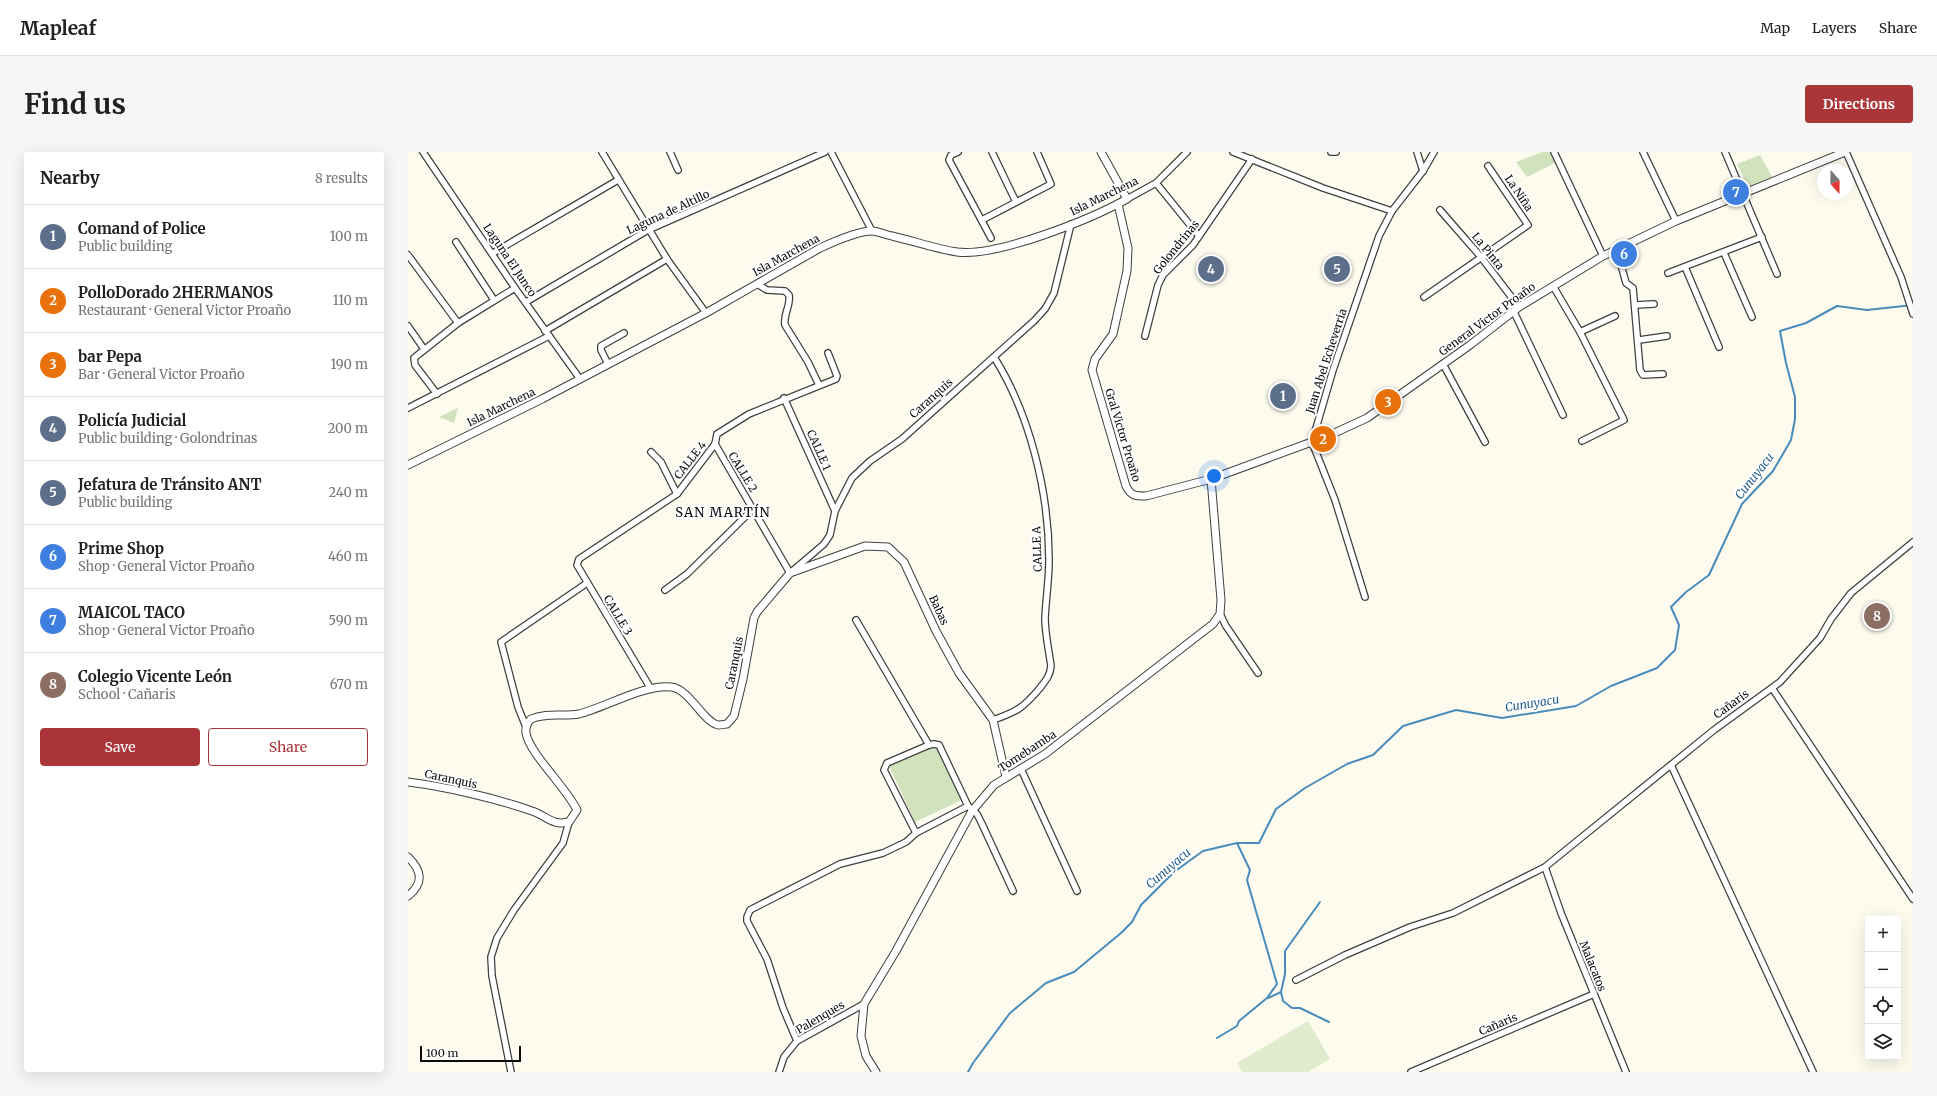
<!DOCTYPE html>
<html lang="en">
<head>
<meta charset="utf-8">
<style>
	body { margin:0; font-family:Merriweather,serif; background:#f6f6f6; color:#202124 }
	.controls { position:absolute; right:12px; bottom:12px; display:grid; overflow:hidden; border-radius:4px; box-shadow:0 4px 16px #0002 }
	.controls button { width:36px; height:36px; display:grid; place-items:center; padding:0; border:0; border-bottom:1px solid #e0e0e0; background:#fff; color:#202124; font:20px sans-serif }
	.compass { position:absolute; left:1409px; top:12px; width:36px; height:36px; border-radius:50%; background:#fff; box-shadow:0 4px 16px #0002; rotate:160deg }
	.scale { position:absolute; left:12px; bottom:10px; width:101px; box-sizing:border-box; padding-left:4px; border:2px solid #0c0c0c; border-top:0; font-size:11px; line-height:14px; white-space:nowrap; color:#0c0c0c; -webkit-text-stroke:3px #fff; paint-order:stroke }
	.you { position:absolute; left:806px; top:324px; width:14px; height:14px; margin:-10px; border:3px solid #fff; border-radius:50%; background:#1a73e8; box-shadow:0 0 0 6px #1a73e833 }
	.badge { display:grid; place-items:center; width:26px; height:26px; border-radius:50%; background:#ab363a; color:#fff; font-size:13px; font-weight:700 }
	.pin { position:absolute; translate:-50% -50%; border:2px solid #fff; box-shadow:0 1px 4px #0006 }
	.list { margin:0; padding:0; list-style:none }
	h2 { display:flex; justify-content:space-between; align-items:center; height:52px; margin:0; padding:0 16px; font-size:17px }
	h2 small { font-size:13px; font-weight:400; color:#757577 }
	.list li { display:grid; grid-template-columns:26px 1fr auto; gap:12px; align-items:center; box-sizing:border-box; height:64px; padding:0 16px; border-top:1px solid #e0e0e0 }
	.list b { display:block; font-size:15px; white-space:nowrap }
	.list p { margin:0; font-size:13px; white-space:nowrap; color:#757577 }
	.list em { font-size:13px; font-style:normal; color:#757577 }
	.actions { display:flex; gap:8px; padding:12px 16px }
	.actions a { flex:1; padding:9px 0; border:1px solid #ab363a; border-radius:4px; text-align:center; font-size:14px; color:#ab363a }
	.actions .main { background:#ab363a; color:#fff }
	.icon { flex:none; width:22px; height:22px; fill:none; stroke:currentColor; stroke-width:2; stroke-linecap:round; stroke-linejoin:round }
	.map { position:relative; flex:none; width:1505px; height:920px; overflow:hidden; border-radius:4px }
	header { display:flex; align-items:center; gap:24px; box-sizing:border-box; height:56px; padding:0 20px; background:#fff; border-bottom:1px solid #e0e0e0 }
	header strong { font-size:19px }
	nav { display:flex; gap:22px; margin-inline-start:auto; font-size:14px }
	.intro { display:flex; align-items:center; justify-content:space-between; box-sizing:border-box; height:96px; padding:0 24px }
	h1 { margin:0; font-size:28px }
	.button { padding:10px 18px; border-radius:4px; background:#ab363a; color:#fff; font-size:14px; font-weight:700 }
	main { display:flex; gap:24px; padding:0 24px }
	aside { flex:1; background:#fff; border-radius:4px; box-shadow:0 4px 16px #0002 }
	.map>svg:first-child { display:block }
</style>
</head>
<body>
<header>
<strong>Mapleaf</strong>
<nav><a>Map</a><a>Layers</a><a>Share</a></nav>
</header>
<div class="intro"><h1>Find us</h1><a class="button">Directions</a></div>
<main>
<aside>
<h2>Nearby<small>8 results</small></h2>
<ul class="list">
<li><span class="badge" style="background:#5c6f8a">1</span><div><b>Comand of Police</b><p>Public building</p></div><em>100 m</em></li>
<li><span class="badge" style="background:#e8710a">2</span><div><b>PolloDorado 2HERMANOS</b><p>Restaurant · General Victor Proaño</p></div><em>110 m</em></li>
<li><span class="badge" style="background:#e8710a">3</span><div><b>bar Pepa</b><p>Bar · General Victor Proaño</p></div><em>190 m</em></li>
<li><span class="badge" style="background:#5c6f8a">4</span><div><b>Policía Judicial</b><p>Public building · Golondrinas</p></div><em>200 m</em></li>
<li><span class="badge" style="background:#5c6f8a">5</span><div><b>Jefatura de Tránsito ANT</b><p>Public building</p></div><em>240 m</em></li>
<li><span class="badge" style="background:#3f7fe0">6</span><div><b>Prime Shop</b><p>Shop · General Victor Proaño</p></div><em>460 m</em></li>
<li><span class="badge" style="background:#3f7fe0">7</span><div><b>MAICOL TACO</b><p>Shop · General Victor Proaño</p></div><em>590 m</em></li>
<li><span class="badge" style="background:#8d6e63">8</span><div><b>Colegio Vicente León</b><p>School · Cañaris</p></div><em>670 m</em></li>
</ul>
<div class="actions"><a class="main">Save</a><a>Share</a></div>
</aside>
<div class="map">
<svg width="1505" height="920" viewBox="0 0 1505 920">
	<rect width="100%" height="100%" fill="#fdfaee"/>
	<!-- green -->
	<g fill="#d0e3bc">
		<polygon points="1134,0 1142,0 1147,11 1119,25 1108,10"/>
		<polygon points="1352,3 1364,25 1340,35 1329,12"/>
		<polygon points="50,256 46,271 31,265"/>
		<polygon points="530,593 558,646 507,670 481,614"/>
	</g>
	<!-- pitch -->
	<polygon fill="#e0ebcd" points="900,869 922,907 900,920 834,920 829,911"/>
	<g fill="none" stroke-linecap="round" stroke-linejoin="round">
		<!-- stream -->
		<g stroke="#498cbc" stroke-width="2">
			<polyline points="873,840 877,822 877,799 912,750"/>
			<polyline points="860,846 873,840 875,849 884,856 892,856 921,870"/>
			<polyline points="809,886 829,874 831,869 859,846 869,832 839,728 842,718 829,691"/>
			<polyline points="560,920 565,911 602,861 638,831 666,820 713,781 724,770 733,753 766,720 795,699 829,691 851,691 868,657 897,636 939,612 965,603 995,574 1048,558 1094,566 1168,554 1203,534 1249,516 1267,498 1271,473 1263,455 1278,440 1301,423 1334,352 1365,319 1383,288 1387,267 1387,245 1378,211 1372,179 1398,171 1429,154 1459,158 1505,153"/>
		</g>
		<defs>
			<g id="minor">
				<polyline points="15,0 107,136 172,227"/>
				<polyline points="194,0 259,107 298,161"/>
				<polyline points="262,0 270,18"/>
				<polyline points="423,0 464,79"/>
				<polyline points="550,0 543,3 541,8 583,86"/>
				<polyline points="584,0 608,50"/>
				<polyline points="825,0 915,36 984,59"/>
				<polyline points="923,0 928,0"/>
				<polyline points="1009,0 1015,19"/>
				<polyline points="1146,0 1195,104"/>
				<polyline points="1235,0 1268,69"/>
				<polyline points="1317,0 1369,122"/>
				<polyline points="1438,0 1493,125 1505,162"/>
				<polyline points="748,31 791,84"/>
				<polyline points="719,47 748,31 779,0"/>
				<polyline points="1032,58 1073,105 1111,155"/>
				<polyline points="574,68 643,32 629,0"/>
				<polyline points="48,90 86,148"/>
				<polyline points="1209,98 1218,131 1225,136 1232,218 1235,223 1255,222"/>
				<polyline points="85,101 210,28"/>
				<polyline points="1316,101 1344,165"/>
				<polyline points="0,103 50,171"/>
				<polyline points="1277,115 1311,195"/>
				<polyline points="1260,121 1354,85"/>
				<path d="M349,132L359,138L377,139L381,143C383,153 375,163 377,173L400,210L411,233"/>
				<polyline points="1145,134 1172,180 1216,268 1174,289"/>
				<polyline points="1016,145 1120,73 1080,14"/>
				<polyline points="118,150 240,78 417,0"/>
				<polyline points="1227,153 1246,152"/>
				<polyline points="1106,160 1155,263"/>
				<polyline points="0,174 16,197"/>
				<polyline points="137,179 259,107"/>
				<polyline points="1172,180 1207,164"/>
				<polyline points="737,184 750,133 755,123 785,93 844,7"/>
				<polyline points="1231,188 1259,184"/>
				<polyline points="200,212 193,198 193,194 216,181"/>
				<polyline points="1035,212 1077,290"/>
				<polyline points="29,242 7,213 6,206 50,171 107,136"/>
				<polyline points="376,246 427,359"/>
				<polyline points="0,256 141,184"/>
				<polyline points="307,292 382,421 416,392 422,383 427,359 444,326 462,309 494,287 626,169 637,157 646,141 663,72"/>
				<polyline points="243,300 253,310 269,342"/>
				<polyline points="257,438 279,422 345,357"/>
				<polyline points="957,445 927,348 904,290 925,218 971,84 984,59 1015,19 1026,0"/>
				<polyline points="812,462 818,474 850,521"/>
				<polyline points="448,468 521,593"/>
				<polyline points="1364,536 1505,747"/>
				<polyline points="243,537 169,413 171,407 269,342 307,292 309,282 341,262 428,227 429,224 420,201"/>
				<path d="M585,568C609,560 616,555 632,536C638,528 642,524 643,514C641,499 637,482 637,466C638,447 641,427 641,408C641,341 622,262 586,205"/>
				<polyline points="118,575 110,555 93,490 179,431"/>
				<polyline points="1263,613 1405,920"/>
				<polyline points="613,617 669,739"/>
				<polyline points="560,654 508,681 476,618 479,611 521,593 526,592 531,593 560,654 569,662 574,672 605,739"/>
				<polyline points="1137,715 1153,761 1218,920"/>
				<polyline points="888,828 937,803 1002,775 1045,761 1137,715 1306,578 1372,530 1412,486 1423,467 1443,441 1505,390"/>
				<polyline points="389,889 375,856 359,807 339,769 339,765 342,758 432,712 475,701 498,690 508,681"/>
				<polyline points="103,920 84,824 83,805 89,786 106,758 155,691 161,670"/>
				<polyline points="371,920 376,905 389,889 456,852"/>
				<polyline points="1003,920 1186,842"/>
			</g>
			<g id="tertiary">
				<path d="M710,52L720,96L719,119L705,182L687,207L684,218L718,334C723,344 727,344 738,344L803,327L920,284L959,266L1062,193L1111,155L1195,104L1268,69L1437,0"/>
				<path d="M0,313L134,247L298,161L412,96C425,90 450,79 464,79C470,79 478,83 484,84C506,89 528,97 549,100C590,105 683,67 719,47L693,0"/>
				<path d="M0,630C39,635 87,646 124,659C139,664 144,674 161,670L169,658C158,635 121,601 118,581C117,575 119,571 123,567C139,560 155,565 171,562C198,555 237,532 263,535C282,537 294,569 310,573C313,573 317,572 319,572L326,564L335,527L346,466L349,460L382,421L457,394L480,395L496,410L528,479L551,521L585,568L598,625"/>
				<path d="M0,705C14,719 16,731 0,744"/>
				<polyline points="468,920 458,904 453,884 456,852 488,799 564,659 586,633 637,602 805,472 812,462 813,448 803,327"/>
			</g>
		</defs>
		<!-- minor casing -->
		<use href="#minor" stroke="#3f3f3f" stroke-width="8"/>
		<!-- tertiary casing -->
		<use href="#tertiary" stroke="#3f3f3f" stroke-width="9"/>
		<!-- minor -->
		<use href="#minor" stroke="#fff" stroke-width="5.5"/>
		<!-- tertiary -->
		<use href="#tertiary" stroke="#fff" stroke-width="7"/>
	</g>
	<g text-anchor="middle" dominant-baseline="central" stroke-width="4" stroke-linejoin="round" paint-order="stroke">
		<!-- street labels -->
		<g font-size="11" fill="#0c0c0c" stroke="#fff">
			<text transform="translate(1111 41) rotate(56)">La Niña</text>
			<text transform="translate(696 44) rotate(-26)">Isla Marchena</text>
			<text transform="translate(260 60) rotate(-25)">Laguna de Altillo</text>
			<text transform="translate(768 95) rotate(-51)">Golondrinas</text>
			<text transform="translate(1080 99) rotate(51)">La Pinta</text>
			<text transform="translate(378 103) rotate(-29)">Isla Marchena</text>
			<text transform="translate(102 108) rotate(56)">Laguna El Junco</text>
			<text transform="translate(1079 167) rotate(-36)">General Victor Proaño</text>
			<text transform="translate(918 209) rotate(-72)">Juan Abel Echeverria</text>
			<text transform="translate(523 246) rotate(-42)">Caranquis</text>
			<text transform="translate(93 255) rotate(-26)">Isla Marchena</text>
			<text transform="translate(715 283) rotate(73)">Gral Victor Proaño</text>
			<text transform="translate(411 298) rotate(66)">CALLE 1</text>
			<text transform="translate(282 308) rotate(-52)">CALLE 4</text>
			<text transform="translate(335 320) rotate(59)">CALLE 2</text>
			<text transform="translate(629 397) rotate(-92)">CALLE A</text>
			<text transform="translate(531 458) rotate(65)">Babas</text>
			<text transform="translate(210 463) rotate(59)">CALLE 3</text>
			<text transform="translate(326 511) rotate(-79)">Caranquis</text>
			<text transform="translate(1323 552) rotate(-36)">Cañaris</text>
			<text transform="translate(619 599) rotate(-33)">Tomebamba</text>
			<text transform="translate(43 627) rotate(12)">Caranquis</text>
			<text transform="translate(1185 814) rotate(68)">Malacatos</text>
			<text transform="translate(412 865) rotate(-30)">Palenques</text>
			<text transform="translate(1090 872) rotate(-23)">Cañaris</text>
		</g>
		<!-- water labels -->
		<g font-size="12" font-style="italic" fill="#265f8e" stroke="#fff">
			<text transform="translate(1346 324) rotate(-52)">Cunuyacu</text>
			<text transform="translate(1124 551) rotate(-9)">Cunuyacu</text>
			<text transform="translate(760 716) rotate(-41)">Cunuyacu</text>
		</g>
		<!-- quarter labels -->
		<g font-size="13" letter-spacing="1" fill="#0c0c0c" stroke="#fff">
			<text x="315" y="360">SAN MARTÍN</text>
		</g>
	</g>
</svg>
<div class="controls">
<button>+</button>
<button>−</button>
<button><svg class="icon" aria-label="locate" viewBox="0 0 24 24"><circle cx="12" cy="12" r="6"/><path d="M12 2v4M12 18v4M2 12h4M18 12h4"/></svg></button>
<button><svg class="icon" aria-label="layers" viewBox="0 0 24 24"><path d="M12 4l9 5-9 5-9-5zM3 14l9 5 9-5"/></svg></button>
</div>
<svg class="compass" viewBox="-18 -18 36 36"><path d="M0-13l5 13h-10z" fill="#e53935"/><path d="M0 13l5-13h-10z" fill="#757577"/></svg>
<div class="scale">100 m</div>
<div class="you"></div>
<div class="pin badge" style="left:875px;top:244px;background:#5c6f8a">1</div>
<div class="pin badge" style="left:915px;top:287px;background:#e8710a">2</div>
<div class="pin badge" style="left:980px;top:250px;background:#e8710a">3</div>
<div class="pin badge" style="left:803px;top:117px;background:#5c6f8a">4</div>
<div class="pin badge" style="left:929px;top:117px;background:#5c6f8a">5</div>
<div class="pin badge" style="left:1216px;top:102px;background:#3f7fe0">6</div>
<div class="pin badge" style="left:1328px;top:40px;background:#3f7fe0">7</div>
<div class="pin badge" style="left:1469px;top:464px;background:#8d6e63">8</div>
</div>
</main>
</body>
</html>
